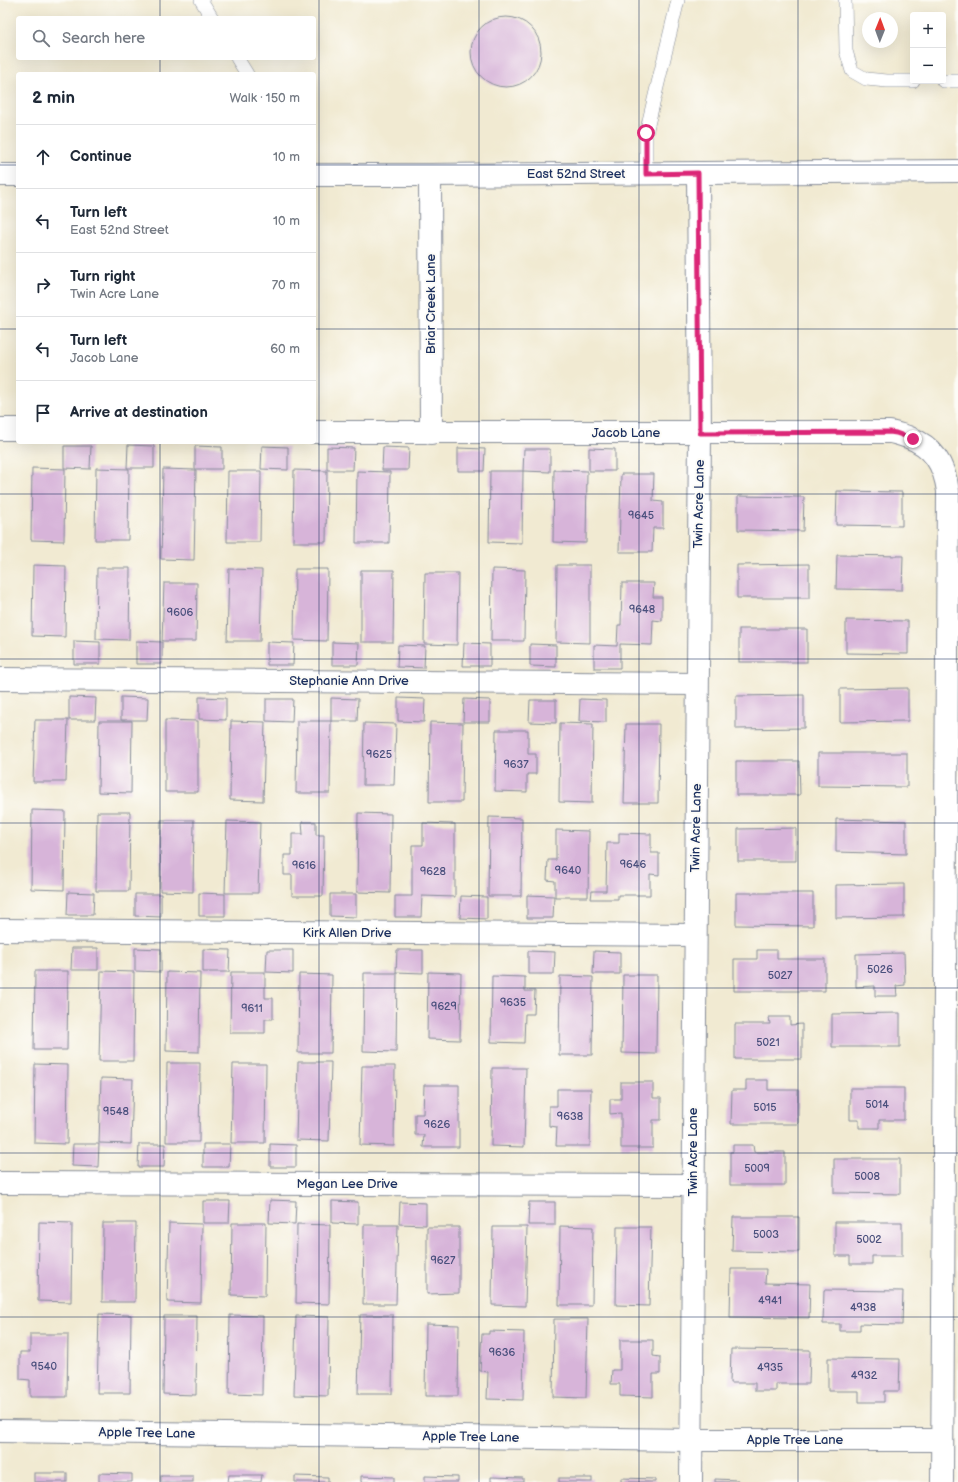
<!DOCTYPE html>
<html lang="en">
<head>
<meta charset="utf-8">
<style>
	body { margin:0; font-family:"Balsamiq Sans",sans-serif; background:#f2f2f3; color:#1f2937 }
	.controls { position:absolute; right:12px; top:12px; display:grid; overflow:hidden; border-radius:4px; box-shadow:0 4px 16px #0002 }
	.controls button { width:36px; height:36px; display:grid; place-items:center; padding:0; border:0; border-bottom:1px solid #e0e1e3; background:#fff; color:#1f2937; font:20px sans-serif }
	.compass { position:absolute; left:862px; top:12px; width:36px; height:36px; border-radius:50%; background:#fff; box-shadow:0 4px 16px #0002; rotate:1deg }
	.stop { position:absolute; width:12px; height:12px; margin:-9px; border:3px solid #db2777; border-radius:50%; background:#fff }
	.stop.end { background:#db2777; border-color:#fff; box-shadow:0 1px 4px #0008 }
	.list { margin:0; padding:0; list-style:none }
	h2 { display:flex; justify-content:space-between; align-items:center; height:52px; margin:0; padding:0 16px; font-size:17px }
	h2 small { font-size:13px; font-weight:400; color:#747a83 }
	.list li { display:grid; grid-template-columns:26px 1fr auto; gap:12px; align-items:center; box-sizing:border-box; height:64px; padding:0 16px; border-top:1px solid #e0e1e3 }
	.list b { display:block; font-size:15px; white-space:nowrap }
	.list p { margin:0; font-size:13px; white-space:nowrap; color:#747a83 }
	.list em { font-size:13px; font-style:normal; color:#747a83 }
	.icon { flex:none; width:22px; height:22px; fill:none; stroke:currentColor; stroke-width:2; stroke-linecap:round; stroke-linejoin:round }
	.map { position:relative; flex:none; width:958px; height:1482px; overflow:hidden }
	.search { position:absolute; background:#fff; box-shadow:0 4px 16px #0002; left:16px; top:16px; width:300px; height:44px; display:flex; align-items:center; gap:10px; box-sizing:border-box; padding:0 14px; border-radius:4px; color:#747a83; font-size:15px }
	.panel { position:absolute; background:#fff; box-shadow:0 4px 16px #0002; left:16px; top:72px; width:300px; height:372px; border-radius:4px }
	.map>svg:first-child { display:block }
</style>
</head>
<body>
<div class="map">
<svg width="958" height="1482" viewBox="0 0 958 1482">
	<rect width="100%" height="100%" fill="#fdfcf7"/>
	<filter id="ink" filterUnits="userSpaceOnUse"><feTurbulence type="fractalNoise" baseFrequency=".025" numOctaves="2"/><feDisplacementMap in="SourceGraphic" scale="8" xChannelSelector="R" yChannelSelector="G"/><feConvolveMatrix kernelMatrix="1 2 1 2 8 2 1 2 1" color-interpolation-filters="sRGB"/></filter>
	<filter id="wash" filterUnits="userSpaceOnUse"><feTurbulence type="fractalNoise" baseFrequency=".012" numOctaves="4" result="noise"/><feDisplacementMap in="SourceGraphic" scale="16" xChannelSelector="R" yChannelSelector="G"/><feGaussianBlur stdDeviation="0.9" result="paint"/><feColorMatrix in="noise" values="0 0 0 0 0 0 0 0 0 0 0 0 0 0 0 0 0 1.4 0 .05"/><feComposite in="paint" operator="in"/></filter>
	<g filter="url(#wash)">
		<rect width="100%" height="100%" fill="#f1ead2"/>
		<g id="blocks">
			<!-- building -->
			<g fill="#d7b4d9">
				<circle cx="506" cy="52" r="35"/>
				<polygon points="128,445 154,446 154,468 127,468"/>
				<polygon points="64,446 91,446 90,469 64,468"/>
				<polygon points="195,446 222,447 222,469 195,469"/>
				<polygon points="262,446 288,447 288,470 261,469"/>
				<polygon points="327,447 354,448 353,470 327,470"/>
				<polygon points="383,447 409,448 408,470 382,470"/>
				<polygon points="458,448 485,449 484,471 458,471"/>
				<polygon points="589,448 615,449 615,471 589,471"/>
				<polygon points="524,449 550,449 550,472 523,471"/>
				<polygon points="32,468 65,469 64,541 31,540"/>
				<polygon points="96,468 129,469 128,540 95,540"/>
				<polygon points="163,469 196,470 194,560 161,559"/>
				<polygon points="294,470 327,471 326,542 293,542"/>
				<polygon points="554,470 587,471 586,543 553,542"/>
				<polygon points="228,471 261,471 260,542 227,542"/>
				<polygon points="357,471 390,472 389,543 356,543"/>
				<polygon points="490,471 523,471 522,543 489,542"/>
				<polygon points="621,474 654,474 653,501 663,502 663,528 653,528 652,552 619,552"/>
				<polygon points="837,491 902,492 902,526 836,525"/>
				<polygon points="738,496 804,497 803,531 738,530"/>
				<polygon points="837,555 903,556 902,590 836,589"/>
				<polygon points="809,564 809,598 737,598 737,565"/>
				<polygon points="33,565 66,566 65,637 32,636"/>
				<polygon points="557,565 590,565 590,643 556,642"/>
				<polygon points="97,568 130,568 129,640 96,639"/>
				<polygon points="229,569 262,570 260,641 227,641"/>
				<polygon points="295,569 328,569 327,641 294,640"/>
				<polygon points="492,569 525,570 524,641 491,641"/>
				<polygon points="361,570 394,570 393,642 361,642"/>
				<polygon points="425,573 458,573 457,645 424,644"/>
				<polygon points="164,583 197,583 196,641 162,641"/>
				<polygon points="622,583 654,583 653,597 662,597 662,621 653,620 652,645 620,644 620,668 594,668 594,645 617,646 618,625 621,625"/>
				<polygon points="846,620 908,621 908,654 846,653"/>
				<rect x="739" y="629" width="68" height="33"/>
				<polygon points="74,641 100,642 100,664 74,664"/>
				<polygon points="136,641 162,642 162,664 136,664"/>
				<polygon points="267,642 294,643 293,665 267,665"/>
				<polygon points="332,642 359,643 358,665 332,665"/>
				<polygon points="464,643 490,644 490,666 463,666"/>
				<polygon points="530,644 556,645 556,667 530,666"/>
				<polygon points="398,645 425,646 424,668 397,667"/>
				<polygon points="908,688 908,721 840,722 840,689"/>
				<polygon points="804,695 804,728 736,729 736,696"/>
				<polygon points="69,697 96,698 95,720 69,720"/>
				<polygon points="121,697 148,698 147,720 121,720"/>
				<polygon points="199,697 226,698 226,720 199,719"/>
				<polygon points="331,698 358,699 357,721 331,721"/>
				<polygon points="398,698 425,699 424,722 398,721"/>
				<polygon points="266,699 293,699 292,722 266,721"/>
				<polygon points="464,699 490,700 490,722 463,722"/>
				<polygon points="580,699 606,700 606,722 579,721"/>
				<polygon points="530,700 556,700 556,723 529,722"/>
				<polygon points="35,720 68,720 66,782 33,782"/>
				<polygon points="165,720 198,721 198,792 165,792"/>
				<polygon points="99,721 132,721 131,793 98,792"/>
				<polygon points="231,721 265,722 263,801 230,800"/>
				<polygon points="297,721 331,721 330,793 296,793"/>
				<polygon points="430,722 463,723 462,802 429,802"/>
				<polygon points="364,723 396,724 394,785 363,785"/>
				<polygon points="560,723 593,724 592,803 559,802"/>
				<polygon points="626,724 659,724 658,803 624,803"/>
				<polygon points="496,730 528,730 528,754 536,754 536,774 527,774 527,792 495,791"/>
				<polygon points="818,753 907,753 907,787 818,786"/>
				<polygon points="736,761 799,761 800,795 736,795"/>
				<polygon points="32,810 65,811 64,890 31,889"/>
				<polygon points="97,812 130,812 129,891 96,891"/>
				<polygon points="358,813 391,814 390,893 357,892"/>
				<polygon points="489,817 522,818 521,896 488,896"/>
				<polygon points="836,819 906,821 906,854 836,852"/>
				<polygon points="161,820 194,820 193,892 160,891"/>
				<polygon points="227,821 260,822 258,893 225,893"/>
				<polygon points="302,822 316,822 316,835 324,835 323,896 292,896 292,875 284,875 284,855 292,855 292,834 303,834"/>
				<polygon points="423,823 455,824 455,897 422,896 421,917 395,917 395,896 412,896 412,845 423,845"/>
				<polygon points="796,828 796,861 738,861 738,829"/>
				<polygon points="556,830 589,831 588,897 555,897 555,881 547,880 548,860 556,860"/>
				<polygon points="619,833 651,834 651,853 659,853 659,875 650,874 650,895 618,895 618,899 591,899 592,891 606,891 607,843 619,843"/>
				<polygon points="904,884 904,917 836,918 836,885"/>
				<polygon points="68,892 94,893 93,915 67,915"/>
				<polygon points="199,893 225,894 225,916 199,916"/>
				<polygon points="736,893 813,893 813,926 736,925"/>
				<polygon points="135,894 161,894 161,917 135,916"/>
				<polygon points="330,894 356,894 356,917 330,916"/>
				<polygon points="527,895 554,896 553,918 527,918"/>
				<polygon points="461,896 487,897 487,919 460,918"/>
				<polygon points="72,948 98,948 98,970 71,970"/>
				<polygon points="135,948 161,949 161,972 135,971"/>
				<polygon points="203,949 230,950 229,972 203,972"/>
				<polygon points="267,950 293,950 293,973 266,972"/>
				<polygon points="397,950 423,950 423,973 396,972"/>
				<polygon points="757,950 777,950 777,959 825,959 825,991 734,991 734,959 757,959"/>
				<polygon points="528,951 555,952 554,974 528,974"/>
				<polygon points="594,951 620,952 620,974 593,974"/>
				<polygon points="904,953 905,985 896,986 897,996 875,996 875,986 856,987 856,954"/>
				<polygon points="35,971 68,971 67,1050 34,1050"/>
				<polygon points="101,971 134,972 133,1061 99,1061"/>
				<polygon points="167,972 200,973 199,1052 166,1051"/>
				<polygon points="231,972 265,972 265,998 273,998 273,1019 265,1019 265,1033 230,1033"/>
				<polygon points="428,972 461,973 460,1040 427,1039"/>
				<polygon points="364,973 397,973 396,1052 363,1051"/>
				<polygon points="299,974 332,975 331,1053 298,1053"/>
				<polygon points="623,975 657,975 656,1054 622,1053"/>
				<polygon points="492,976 525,977 525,991 535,991 534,1014 525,1014 524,1043 491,1042"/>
				<polygon points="560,976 593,977 592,1055 559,1055"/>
				<polygon points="900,1013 900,1047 832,1047 832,1014"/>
				<polygon points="769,1017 790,1017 790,1025 802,1024 802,1059 735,1059 735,1024 770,1024"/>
				<polygon points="298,1062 331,1062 329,1141 296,1140"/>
				<polygon points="167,1063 200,1063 199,1142 166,1142"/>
				<polygon points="35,1064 68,1065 67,1144 34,1143"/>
				<polygon points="233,1064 266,1064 265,1143 231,1143"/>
				<polygon points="362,1066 395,1066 394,1146 360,1145"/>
				<polygon points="492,1068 526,1068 524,1147 491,1146"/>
				<polygon points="101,1078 133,1079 131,1144 99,1143"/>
				<polygon points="746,1080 768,1080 768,1090 798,1090 798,1124 731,1124 732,1090 746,1090"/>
				<polygon points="621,1082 653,1082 653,1098 661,1098 661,1120 653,1120 653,1148 621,1148 621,1113 610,1114 610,1099 621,1099"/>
				<polygon points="424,1085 459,1085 459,1147 423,1147 424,1135 415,1135 415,1114 423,1114"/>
				<polygon points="850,1088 904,1088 904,1120 879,1120 879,1128 859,1128 859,1120 850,1120"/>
				<polygon points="557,1089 591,1089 590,1146 556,1146 557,1127 549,1126 549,1106 557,1106"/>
				<polygon points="73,1144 99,1144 98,1167 72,1166"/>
				<polygon points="139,1144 165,1144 164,1167 138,1167"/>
				<polygon points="203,1144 230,1144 229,1167 203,1167"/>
				<polygon points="270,1144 296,1145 296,1167 270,1167"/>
				<polygon points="733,1145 753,1145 754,1152 785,1152 785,1185 730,1185 730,1152 733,1152"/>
				<polygon points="834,1159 900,1159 900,1194 834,1193"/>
				<polygon points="270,1200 296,1201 295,1224 269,1223"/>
				<polygon points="203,1201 230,1201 229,1223 203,1223"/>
				<polygon points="332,1201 358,1202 358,1224 332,1223"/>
				<polygon points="400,1202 426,1203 426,1225 399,1224"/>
				<polygon points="529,1202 555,1202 555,1225 528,1225"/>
				<polygon points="733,1217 799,1217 799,1252 732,1251"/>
				<polygon points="39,1222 72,1223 71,1302 38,1301"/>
				<polygon points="835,1222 902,1222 902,1256 872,1256 872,1264 850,1264 850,1256 835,1256"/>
				<polygon points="103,1223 136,1223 135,1302 102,1302"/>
				<polygon points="169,1223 202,1224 201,1303 167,1302"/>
				<polygon points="232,1223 266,1223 265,1296 231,1295"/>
				<polygon points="297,1224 330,1225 329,1304 296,1303"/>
				<polygon points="364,1225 398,1225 396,1304 363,1304"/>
				<polygon points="560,1226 593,1227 592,1305 559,1305"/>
				<polygon points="427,1227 459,1227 459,1293 427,1294"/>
				<polygon points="493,1227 527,1227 525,1306 492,1305"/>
				<polygon points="617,1227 651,1227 649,1306 616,1305"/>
				<polygon points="731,1269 766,1269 765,1283 810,1284 809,1318 730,1317"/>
				<polygon points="824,1290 903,1291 902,1325 860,1324 860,1331 840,1331 840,1324 823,1324"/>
				<polygon points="99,1314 131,1315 130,1393 97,1393"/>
				<polygon points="230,1315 263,1316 262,1395 229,1394"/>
				<polygon points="360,1315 393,1315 392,1394 358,1394"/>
				<polygon points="164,1316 197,1316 196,1395 163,1394"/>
				<polygon points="296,1316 329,1317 328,1396 294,1395"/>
				<polygon points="554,1319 588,1319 586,1398 553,1397"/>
				<polygon points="426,1324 459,1325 458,1396 425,1396"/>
				<polygon points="489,1331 524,1332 523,1400 487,1399 488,1372 480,1371 482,1334 489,1334"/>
				<polygon points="30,1334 68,1334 67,1397 30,1397 30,1380 20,1379 20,1352 30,1352"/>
				<polygon points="620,1340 653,1340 653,1356 660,1357 660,1374 653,1374 653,1397 620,1396 620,1384 611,1384 612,1370 620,1370"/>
				<polygon points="731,1349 810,1350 809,1384 776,1384 776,1391 755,1391 755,1383 730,1383"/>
				<polygon points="828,1358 900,1359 899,1391 884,1391 884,1402 859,1402 859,1391 828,1391"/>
				<rect x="34" y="1473" width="33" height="9"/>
				<polygon points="99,1473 132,1474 132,1482 99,1482"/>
				<polygon points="229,1475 262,1475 261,1482 228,1482"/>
				<rect x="161" y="1476" width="32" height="6"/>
				<polygon points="295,1476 328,1477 328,1482 295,1482"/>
				<polygon points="361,1476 394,1477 394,1482 361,1482"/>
				<polygon points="425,1476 458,1477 458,1482 425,1482"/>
				<polygon points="491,1477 523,1478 523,1482 491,1482"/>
				<rect x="559" y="1478" width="33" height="4"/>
				<polygon points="621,1478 655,1479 655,1482 621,1482"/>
				<polygon points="715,1479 738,1480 738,1482 715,1482"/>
			</g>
		</g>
	</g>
	<g filter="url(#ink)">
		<use href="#blocks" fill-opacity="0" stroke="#868c98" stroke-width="1"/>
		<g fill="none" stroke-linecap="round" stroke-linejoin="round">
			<defs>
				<g id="lane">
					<polyline points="201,0 212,18"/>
					<polyline points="845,0 846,51 852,71 866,79 887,81 913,81"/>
					<polyline points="237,58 247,74"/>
					<polyline points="943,81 958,81"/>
					<polyline points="646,174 646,133 678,0"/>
				</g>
				<g id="street">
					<polyline points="430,175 431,433"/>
					<polyline points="0,429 18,429"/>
					<path d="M314,432H890C896,433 901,435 908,437C933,446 944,464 948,491L942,1482"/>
					<polyline points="0,679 697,684"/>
					<polyline points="0,930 695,935"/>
					<polyline points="0,1183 693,1185"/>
					<polyline points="0,1431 691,1440 942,1440"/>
					<polyline points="691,1482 700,433 698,173"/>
				</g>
				<g id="secondary">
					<polyline points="0,175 18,175"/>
					<polyline points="314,175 430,175 958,171"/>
				</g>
			</defs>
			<!-- lane casing -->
			<use href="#lane" stroke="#868c98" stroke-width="14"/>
			<!-- street casing -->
			<use href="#street" stroke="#868c98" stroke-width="24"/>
			<!-- secondary casing -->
			<use href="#secondary" stroke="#868c98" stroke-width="24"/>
			<!-- lane -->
			<use href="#lane" stroke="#fff" stroke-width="13"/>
			<!-- street -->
			<use href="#street" stroke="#fff" stroke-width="22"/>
			<!-- secondary -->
			<use href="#secondary" stroke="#fff" stroke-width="22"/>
		</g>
	</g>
	<g fill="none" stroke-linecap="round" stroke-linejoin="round" filter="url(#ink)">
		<!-- route -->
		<polyline stroke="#db2777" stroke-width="5" points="646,133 646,174 698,173 700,433 890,432 896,433 913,439"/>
	</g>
	<!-- grid -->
	<path fill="none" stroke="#1b2f5e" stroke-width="1" stroke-opacity="0.55" d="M160,0V18M319,0V1482M479,0V1482M639,0V1482M798,0V1482M160,58V74M0,165H18M314,165H958M0,329H18M314,329H958M160,442V1482M0,494H958M0,659H958M0,823H958M0,988H958M0,1153H958M0,1317H958"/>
	<g text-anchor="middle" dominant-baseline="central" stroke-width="4" stroke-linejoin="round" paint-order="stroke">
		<!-- number labels -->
		<g font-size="11" fill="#4a507d">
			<text x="641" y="515">9645</text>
			<text x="642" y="609">9648</text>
			<text x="180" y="612">9606</text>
			<text x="379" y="754">9625</text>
			<text x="516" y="764">9637</text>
			<text x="633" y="864">9646</text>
			<text x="304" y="865">9616</text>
			<text x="568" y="870">9640</text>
			<text x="433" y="871">9628</text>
			<text x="880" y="969">5026</text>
			<text x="780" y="975">5027</text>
			<text x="513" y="1002">9635</text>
			<text x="444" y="1006">9629</text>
			<text x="252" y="1008">9611</text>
			<text x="768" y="1042">5021</text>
			<text x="877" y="1104">5014</text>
			<text x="765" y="1107">5015</text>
			<text x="116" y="1111">9548</text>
			<text x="570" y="1116">9638</text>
			<text x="437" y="1124">9626</text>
			<text x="757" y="1168">5009</text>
			<text x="867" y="1176">5008</text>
			<text x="766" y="1234">5003</text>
			<text x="869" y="1239">5002</text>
			<text x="443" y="1260">9627</text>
			<text x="770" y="1300">4941</text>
			<text x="863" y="1307">4938</text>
			<text x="502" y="1352">9636</text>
			<text x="44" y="1366">9540</text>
			<text x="770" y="1367">4935</text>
			<text x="864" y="1375">4932</text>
		</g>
		<!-- street labels -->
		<g font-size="13" fill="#1b2f5e" stroke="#fdfcf7">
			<text x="576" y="174">East 52nd Street</text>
			<text transform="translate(431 304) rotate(-90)">Briar Creek Lane</text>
			<text x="626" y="433">Jacob Lane</text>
			<text transform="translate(699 504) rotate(-89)">Twin Acre Lane</text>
			<text x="349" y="681">Stephanie Ann Drive</text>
			<text transform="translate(696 828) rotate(-89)">Twin Acre Lane</text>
			<text x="347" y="933">Kirk Allen Drive</text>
			<text transform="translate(693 1152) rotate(-90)">Twin Acre Lane</text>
			<text x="347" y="1184">Megan Lee Drive</text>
			<text transform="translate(147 1433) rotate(1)">Apple Tree Lane</text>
			<text transform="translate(471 1437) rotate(1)">Apple Tree Lane</text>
			<text x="795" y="1440">Apple Tree Lane</text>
		</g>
	</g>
</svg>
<div class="controls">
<button>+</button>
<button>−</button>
</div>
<svg class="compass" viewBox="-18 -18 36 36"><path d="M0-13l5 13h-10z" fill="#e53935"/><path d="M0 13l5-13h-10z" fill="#747a83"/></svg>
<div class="stop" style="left:646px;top:133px"></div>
<div class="stop end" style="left:913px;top:439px"></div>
<div class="search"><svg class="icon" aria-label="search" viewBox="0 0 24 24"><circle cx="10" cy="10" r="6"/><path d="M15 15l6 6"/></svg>Search here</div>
<section class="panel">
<h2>2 min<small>Walk · 150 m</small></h2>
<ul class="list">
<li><svg class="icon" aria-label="ahead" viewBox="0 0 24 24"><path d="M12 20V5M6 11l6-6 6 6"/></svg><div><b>Continue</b></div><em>10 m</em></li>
<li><svg class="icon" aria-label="left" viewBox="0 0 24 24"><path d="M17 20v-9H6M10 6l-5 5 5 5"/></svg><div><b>Turn left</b><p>East 52nd Street</p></div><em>10 m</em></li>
<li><svg class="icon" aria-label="right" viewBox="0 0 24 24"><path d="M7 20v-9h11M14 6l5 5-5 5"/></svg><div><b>Turn right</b><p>Twin Acre Lane</p></div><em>70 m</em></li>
<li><svg class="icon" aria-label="left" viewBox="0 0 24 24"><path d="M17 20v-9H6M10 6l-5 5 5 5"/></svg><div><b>Turn left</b><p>Jacob Lane</p></div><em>60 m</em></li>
<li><svg class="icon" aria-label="arrive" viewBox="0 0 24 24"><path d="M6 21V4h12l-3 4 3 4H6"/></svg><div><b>Arrive at destination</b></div></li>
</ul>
</section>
</div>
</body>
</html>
